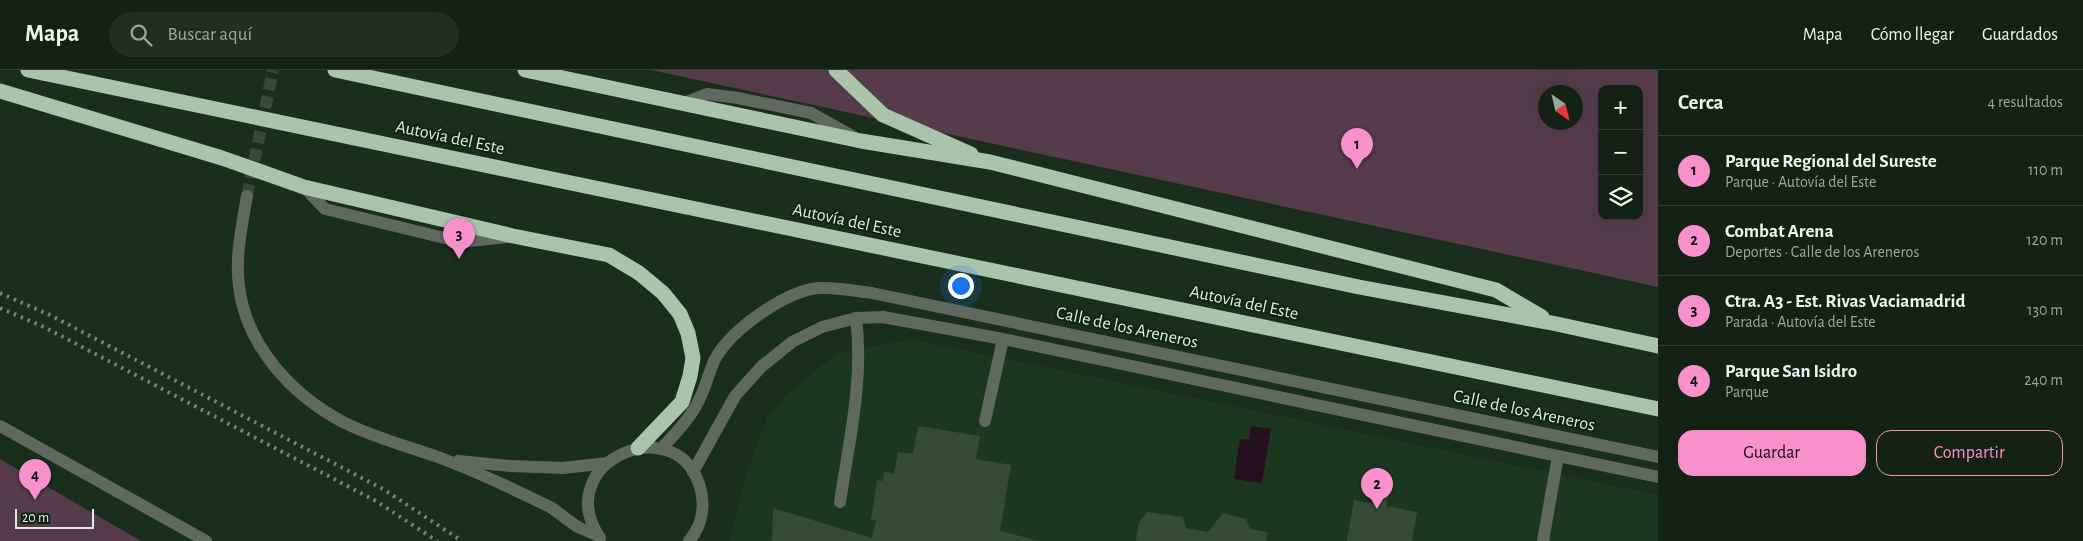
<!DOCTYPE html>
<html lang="es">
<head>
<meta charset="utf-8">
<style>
	body { margin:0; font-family:"Alegreya Sans",sans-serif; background:#202f22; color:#f1f3f6 }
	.controls { position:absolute; right:15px; top:15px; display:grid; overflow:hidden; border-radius:10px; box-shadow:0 5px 20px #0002 }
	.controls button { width:45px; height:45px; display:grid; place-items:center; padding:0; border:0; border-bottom:1px solid #323f34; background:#132214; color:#f1f3f6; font:25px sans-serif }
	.compass { position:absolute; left:1538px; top:15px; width:45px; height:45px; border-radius:50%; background:#132214; box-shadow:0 5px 20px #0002; rotate:146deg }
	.scale { position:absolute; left:15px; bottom:12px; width:79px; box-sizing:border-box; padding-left:5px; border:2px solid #deecdf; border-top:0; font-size:14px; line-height:18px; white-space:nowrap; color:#deecdf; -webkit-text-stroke:4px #0f2412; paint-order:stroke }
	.you { position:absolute; left:960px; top:215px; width:18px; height:18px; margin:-12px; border:4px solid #fff; border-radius:50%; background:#1a73e8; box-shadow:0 0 0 8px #1a73e833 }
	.badge { display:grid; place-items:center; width:32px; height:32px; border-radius:50%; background:#f890cc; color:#111; font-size:16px; font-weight:700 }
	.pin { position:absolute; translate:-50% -41px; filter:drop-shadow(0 1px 2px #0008) }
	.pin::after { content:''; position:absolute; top:26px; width:18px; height:15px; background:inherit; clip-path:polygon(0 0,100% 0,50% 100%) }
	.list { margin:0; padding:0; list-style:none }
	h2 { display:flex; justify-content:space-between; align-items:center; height:65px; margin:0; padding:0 20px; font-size:21px }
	h2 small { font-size:16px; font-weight:400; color:#9da4a0 }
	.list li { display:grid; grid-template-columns:32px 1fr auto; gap:15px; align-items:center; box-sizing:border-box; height:70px; padding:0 20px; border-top:1px solid #323f34 }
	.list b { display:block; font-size:19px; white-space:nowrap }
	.list p { margin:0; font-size:16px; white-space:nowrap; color:#9da4a0 }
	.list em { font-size:16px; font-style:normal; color:#9da4a0 }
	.actions { display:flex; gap:10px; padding:15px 20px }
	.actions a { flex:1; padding:11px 0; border:1px solid #f890cc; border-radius:15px; text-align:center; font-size:18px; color:#f890cc }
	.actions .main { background:#f890cc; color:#111 }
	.icon { flex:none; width:28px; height:28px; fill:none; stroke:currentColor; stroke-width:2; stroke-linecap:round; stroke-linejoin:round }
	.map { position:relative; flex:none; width:1658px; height:471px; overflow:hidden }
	header { display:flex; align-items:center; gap:30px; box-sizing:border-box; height:70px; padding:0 25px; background:#132214; border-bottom:1px solid #323f34 }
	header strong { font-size:24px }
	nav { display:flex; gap:28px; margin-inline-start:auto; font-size:18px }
	.search { width:350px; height:45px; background:#202f22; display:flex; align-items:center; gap:12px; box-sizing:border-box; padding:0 18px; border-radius:28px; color:#9da4a0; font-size:19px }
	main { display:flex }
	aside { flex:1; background:#132214 }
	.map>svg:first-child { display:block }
</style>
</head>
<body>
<header>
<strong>Mapa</strong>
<div class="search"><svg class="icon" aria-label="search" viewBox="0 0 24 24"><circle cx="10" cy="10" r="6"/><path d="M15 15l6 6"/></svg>Buscar aquí</div>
<nav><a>Mapa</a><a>Cómo llegar</a><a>Guardados</a></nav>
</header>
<main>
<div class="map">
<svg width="1658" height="471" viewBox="0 0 1658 471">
	<rect width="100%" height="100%" fill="#192e1b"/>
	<!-- built -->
	<polygon fill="#1c371f" points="912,269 1658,425 1658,471 729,471 745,407 767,348 787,324 837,283"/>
	<!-- green -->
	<g fill="#563c4a" fill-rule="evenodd">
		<path d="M651,0H1658V217ZM1602,19H1639V146H1602ZM1546,22H1576V52H1546Z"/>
		<polygon points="0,389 141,471 0,471"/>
	</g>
	<!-- water -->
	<polygon fill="#27101e" points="1251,356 1271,359 1262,413 1234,409 1240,369 1249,370"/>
	<!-- building -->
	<g fill="#354b36">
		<polygon points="918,356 980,366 976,389 1011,395 1000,461 1040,471 772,471 773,438 872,468 876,450 871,450 877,410 883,411 884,402 894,404 898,382 913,384"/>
		<polygon points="1379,410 1392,413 1386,436 1417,442 1412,471 1347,471 1354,430 1379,435 1381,424 1376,424"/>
		<polygon points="1147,442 1183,447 1186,458 1208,462 1223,443 1246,449 1250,459 1268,462 1266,471 1136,471 1139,452"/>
	</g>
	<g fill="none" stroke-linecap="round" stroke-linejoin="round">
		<!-- minor-tunnel -->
		<polyline stroke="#374a38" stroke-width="12" stroke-dasharray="12 6" stroke-linecap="butt" points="247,126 273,0"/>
		<!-- minor -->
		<g stroke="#5f695f" stroke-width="12">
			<polyline points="684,33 707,24 738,28 811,43 854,67"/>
			<polyline points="304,117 325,139 461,172 506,167"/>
			<path d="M247,126C242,155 235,187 239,216C246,276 292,325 343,352C376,369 412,377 446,390C481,404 516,420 550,437C560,443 568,451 578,457C584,460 592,463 599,466"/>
			<polyline points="985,351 1003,269"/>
			<polyline points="0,356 206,471"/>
			<path d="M661,379C675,364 691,348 700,328C706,316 709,302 715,289C731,260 785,221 819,218C836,217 855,221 872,223L1658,387"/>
			<polyline points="458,391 511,396 563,398 607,393"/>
			<polyline points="693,402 735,326 761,297 792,272 822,257 856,248 883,247 1003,269 1658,407"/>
			<path d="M840,432C849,371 864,309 856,248"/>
			<path d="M600,468C548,391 681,335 701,421C705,439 701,457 689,471"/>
			<polyline points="1543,471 1558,386"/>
		</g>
		<!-- highway -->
		<g stroke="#aac3ab" stroke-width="15">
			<polyline points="28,0 1658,339"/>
			<polyline points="335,0 1359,217 1552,253 1658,276"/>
			<polyline points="525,0 861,71 990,92 1496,220 1542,247"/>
			<polyline points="836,0 883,45 971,84"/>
			<polyline points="0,21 222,88 304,117 513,166 609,185 639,203 663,223 680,244 688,263 693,288 690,306 682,332 638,378"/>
		</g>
		<!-- rail -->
		<g stroke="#738574" stroke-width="4" stroke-dasharray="2.5 5" stroke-linecap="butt">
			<polyline points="0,223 50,245 383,419 462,471"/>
			<polyline points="0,238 44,257 376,431 437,471"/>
		</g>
	</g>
	<g text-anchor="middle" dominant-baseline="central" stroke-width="4" stroke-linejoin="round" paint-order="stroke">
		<!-- street labels -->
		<g font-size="18" fill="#deecdf" stroke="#0f2412">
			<text transform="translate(450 68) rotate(12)">Autovía del Este</text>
			<text transform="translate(847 151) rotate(12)">Autovía del Este</text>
			<text transform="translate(1244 233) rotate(12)">Autovía del Este</text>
			<text transform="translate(1127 258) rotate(12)">Calle de los Areneros</text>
			<text transform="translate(1524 341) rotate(12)">Calle de los Areneros</text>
		</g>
	</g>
</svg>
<div class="controls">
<button>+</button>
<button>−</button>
<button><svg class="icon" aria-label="layers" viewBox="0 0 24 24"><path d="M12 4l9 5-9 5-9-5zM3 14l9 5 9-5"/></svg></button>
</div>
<svg class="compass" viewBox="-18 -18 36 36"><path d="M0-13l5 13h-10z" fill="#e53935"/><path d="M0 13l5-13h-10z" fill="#9da4a0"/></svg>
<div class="scale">20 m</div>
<div class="you"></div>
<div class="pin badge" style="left:1357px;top:99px">1</div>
<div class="pin badge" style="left:1377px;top:439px">2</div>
<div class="pin badge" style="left:459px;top:189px">3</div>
<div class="pin badge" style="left:35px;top:430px">4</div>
</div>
<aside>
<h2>Cerca<small>4 resultados</small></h2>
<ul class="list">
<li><span class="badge">1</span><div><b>Parque Regional del Sureste</b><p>Parque · Autovía del Este</p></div><em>110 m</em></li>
<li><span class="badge">2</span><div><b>Combat Arena</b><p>Deportes · Calle de los Areneros</p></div><em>120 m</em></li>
<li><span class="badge">3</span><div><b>Ctra. A3 - Est. Rivas Vaciamadrid</b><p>Parada · Autovía del Este</p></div><em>130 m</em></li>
<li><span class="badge">4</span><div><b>Parque San Isidro</b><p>Parque</p></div><em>240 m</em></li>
</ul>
<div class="actions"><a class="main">Guardar</a><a>Compartir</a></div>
</aside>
</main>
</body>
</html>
